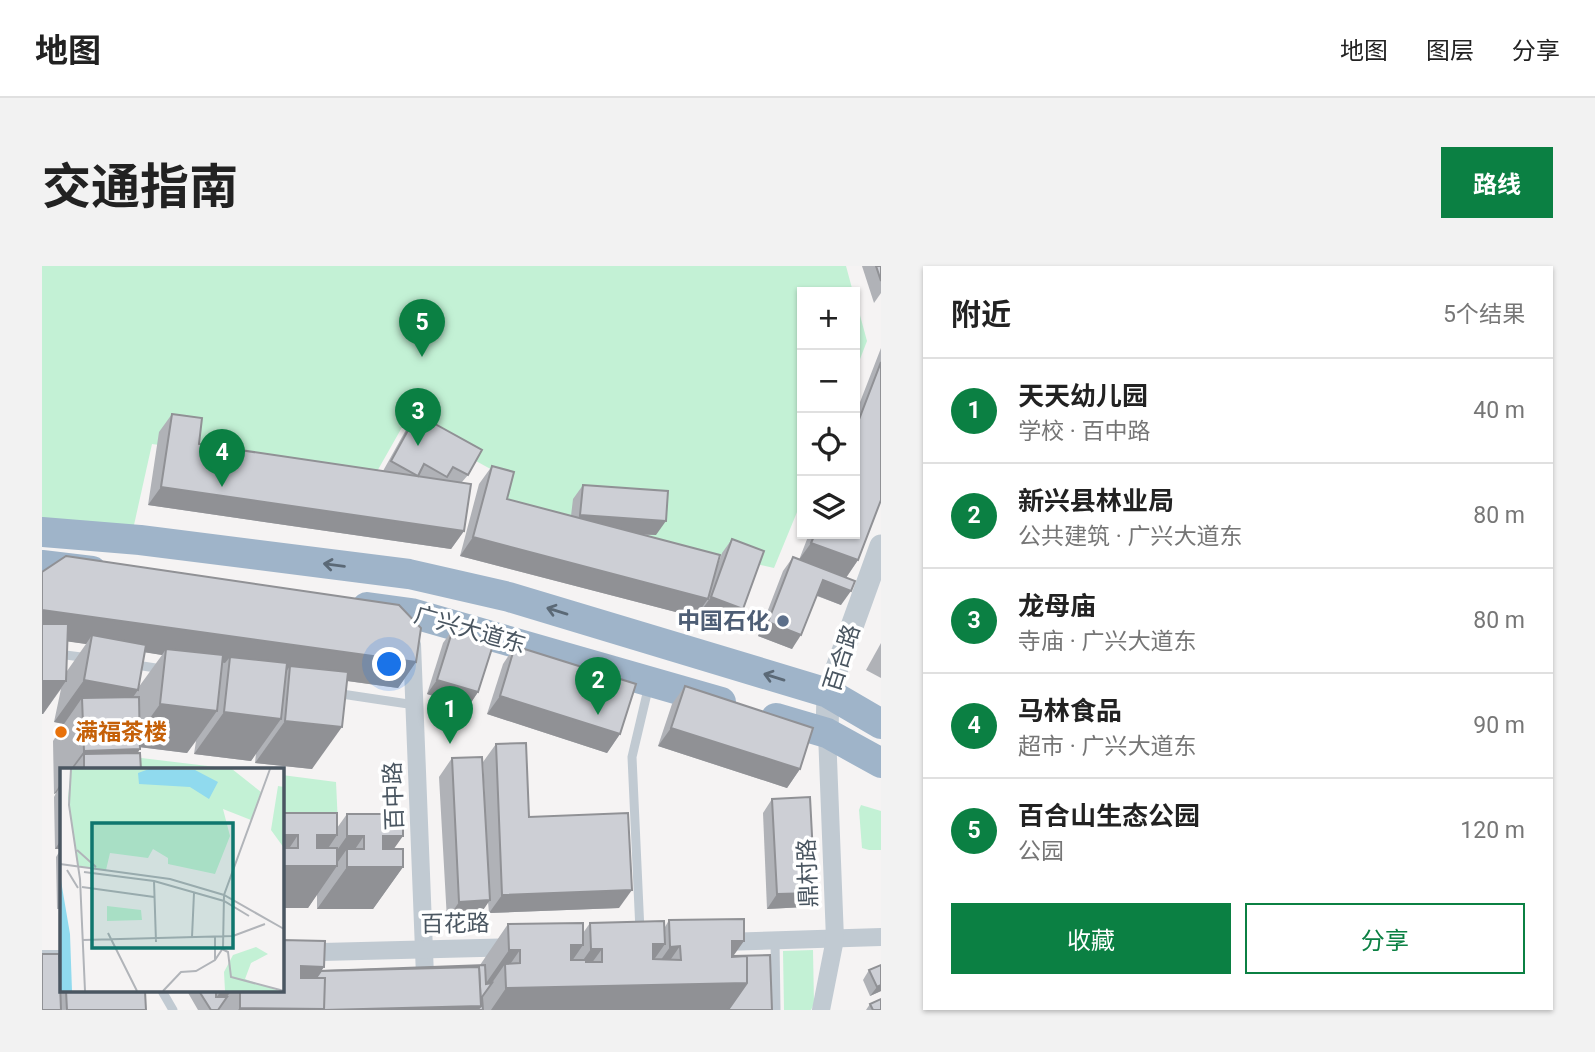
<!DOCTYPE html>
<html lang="zh">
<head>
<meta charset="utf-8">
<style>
	body { margin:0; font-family:Roboto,"Noto Sans SC",sans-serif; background:#f2f2f2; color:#222 }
	.controls { position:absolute; right:21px; top:21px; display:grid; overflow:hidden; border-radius:0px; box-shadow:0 2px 5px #0004 }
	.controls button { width:63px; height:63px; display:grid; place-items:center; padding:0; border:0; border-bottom:2px solid #e0e0e0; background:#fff; color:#222; font:35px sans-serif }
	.you { position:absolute; left:348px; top:399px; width:24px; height:24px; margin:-18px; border:5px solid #fff; border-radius:50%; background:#1a73e8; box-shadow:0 0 0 10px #1a73e833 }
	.badge { display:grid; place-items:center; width:46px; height:46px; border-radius:50%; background:#0b8043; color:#fff; font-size:23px; font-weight:700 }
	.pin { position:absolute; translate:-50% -58px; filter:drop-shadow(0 2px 4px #0008) }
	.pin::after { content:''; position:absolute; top:37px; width:24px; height:21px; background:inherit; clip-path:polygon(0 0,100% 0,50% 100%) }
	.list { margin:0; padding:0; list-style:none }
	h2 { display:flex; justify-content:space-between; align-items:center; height:91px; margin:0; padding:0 28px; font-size:30px }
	h2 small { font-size:23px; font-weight:400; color:#767676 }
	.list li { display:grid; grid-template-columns:46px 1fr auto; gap:21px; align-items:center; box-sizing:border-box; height:105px; padding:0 28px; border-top:2px solid #e0e0e0 }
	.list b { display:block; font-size:26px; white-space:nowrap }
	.list p { margin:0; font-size:23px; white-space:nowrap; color:#767676 }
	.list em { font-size:23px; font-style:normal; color:#767676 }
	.actions { display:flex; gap:14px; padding:21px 28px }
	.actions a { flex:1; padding:16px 0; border:2px solid #0b8043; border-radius:0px; text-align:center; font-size:24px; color:#0b8043 }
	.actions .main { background:#0b8043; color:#fff }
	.icon { flex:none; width:38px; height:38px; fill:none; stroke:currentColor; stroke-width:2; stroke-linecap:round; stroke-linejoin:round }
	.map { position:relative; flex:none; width:839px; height:744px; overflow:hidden; border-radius:0px }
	header { display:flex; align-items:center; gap:42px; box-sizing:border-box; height:98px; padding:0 35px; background:#fff; border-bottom:2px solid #e0e0e0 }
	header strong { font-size:33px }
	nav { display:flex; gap:38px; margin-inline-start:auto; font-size:24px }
	.intro { display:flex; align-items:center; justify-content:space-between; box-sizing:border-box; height:168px; padding:0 42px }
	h1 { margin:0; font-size:49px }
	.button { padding:18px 32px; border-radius:0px; background:#0b8043; color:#fff; font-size:24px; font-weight:700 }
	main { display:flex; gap:42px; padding:0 42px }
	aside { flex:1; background:#fff; border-radius:0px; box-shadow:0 2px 5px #0004 }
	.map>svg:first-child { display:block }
</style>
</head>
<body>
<header>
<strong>地图</strong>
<nav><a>地图</a><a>图层</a><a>分享</a></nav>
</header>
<div class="intro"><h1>交通指南</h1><a class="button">路线</a></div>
<main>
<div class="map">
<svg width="839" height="744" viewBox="0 0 839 744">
	<rect width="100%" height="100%" fill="#f5f3f3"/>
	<!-- green -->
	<g fill="#c3f1d5">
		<polygon points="0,0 804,0 811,26 760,26 760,234 732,302 456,241 454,206 363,156 333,209 110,178 88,277 0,266"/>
		<polygon points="813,31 825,75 813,106"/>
		<polygon points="91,491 199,504 91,504"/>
		<polygon points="240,509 294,516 297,580 240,581"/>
		<polygon points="819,539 839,545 839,584 827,584 820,582 817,544"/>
		<polygon points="771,684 772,738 769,744 742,744 741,685"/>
	</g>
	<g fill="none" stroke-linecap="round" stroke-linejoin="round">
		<!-- service -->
		<g stroke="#c1cad2" stroke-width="9">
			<polyline points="0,386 47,392"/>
			<polyline points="88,398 120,403"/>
			<polyline points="293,427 373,439"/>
			<polyline points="598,665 590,491 607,419"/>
			<polyline points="733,674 734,744"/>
			<polyline points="120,725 131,744"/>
		</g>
		<!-- minor -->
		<g stroke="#c1cad2" stroke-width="18">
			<polyline points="370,378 383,710"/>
			<polyline points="681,676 839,671"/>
			<polyline points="240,687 474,681"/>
			<polyline points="0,693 19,693"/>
			<polyline points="779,744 793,673 785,467"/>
		</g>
		<!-- tertiary -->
		<polyline stroke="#c1cad2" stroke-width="23" points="785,467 786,427 839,280"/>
		<!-- trunk -->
		<g stroke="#9fb4c9" stroke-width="30">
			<polyline points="0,266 98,274 367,308 467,331 786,427 839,458"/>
			<polyline points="0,299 50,305"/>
			<polyline points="325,341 369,347 679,436"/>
			<polyline points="734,452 785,467 839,497"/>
		</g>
	</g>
	<!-- wall -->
	<g fill="#b0b2b7" fill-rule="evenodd">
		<polygon points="820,0 839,0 839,27 832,37"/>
		<polygon points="839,82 839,234 816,294 804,312 799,339 775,330 750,383 716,370 741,305 751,291 757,294 767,268 813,268 813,149"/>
		<polygon points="130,148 157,178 341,205 365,162 375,148 426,209 420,216 422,265 409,283 106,239 117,166"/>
		<polygon points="450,200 465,233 529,250 531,233 541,219 614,269 602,269 674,304 680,287 690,273 691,357 659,345 660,342 653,351 418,290 437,218"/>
		<path d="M0,306L374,396L356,422L305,415L270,503L213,497L214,487L209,495L152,488L154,475L145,487L98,481L96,487L99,504H19V643H15L14,591L19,583H13L12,531L14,527L12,528L11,475L22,458L12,456L19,423L1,448H0ZM25,375L44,378L25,405ZM103,386L120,389L96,422Z"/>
		<polygon points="411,363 436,426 426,441 385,428 401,377"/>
		<polygon points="839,377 839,412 824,404"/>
		<polygon points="473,380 578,468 565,487 445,448 461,398"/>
		<polygon points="643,420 758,503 745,522 616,480 630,438"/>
		<polygon points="454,478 487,551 577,642 447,647 446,636 435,653 405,654 397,511 410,492 443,536 441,496"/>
		<polygon points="730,533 773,627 763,641 725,643 721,547"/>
		<polygon points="240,547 295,562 305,548 352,583 361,601 331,643 275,643 275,628 266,642 240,642"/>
		<polygon points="627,654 691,690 730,744 156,744 145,725 240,725 280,705 438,699 466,658 541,667 548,657 623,661"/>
		<polygon points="19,694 19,725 103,725 104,744 0,744"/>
		<polygon points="839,699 839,725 828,730 821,714 827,704"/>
		<polygon points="828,738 839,744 824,744"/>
	</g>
	<!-- shaded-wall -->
	<g fill="#909195">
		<polygon points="119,221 422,265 409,283 106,239"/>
		<polygon points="538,249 624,255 614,269 528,264"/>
		<polygon points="431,271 666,333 653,351 418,290"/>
		<polygon points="769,277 816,294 803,313 756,295"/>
		<polygon points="781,314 809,325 799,339 771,328"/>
		<polygon points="669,331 701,343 691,357 659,345"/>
		<polygon points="0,344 374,396 356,422 248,407 248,400 244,406 188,391 183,397 123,389 124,383 120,389 49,378 50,369 44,378 0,372"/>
		<polygon points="726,356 759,369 750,383 716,370"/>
		<polygon points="42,414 96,424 67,466 40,432 22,458 12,456"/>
		<polygon points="395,414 436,426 426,441 385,428"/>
		<polygon points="0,415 24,415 1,448 0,448"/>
		<polygon points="458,430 578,468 565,487 445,448"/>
		<polygon points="118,438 175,445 145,487 88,480"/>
		<polygon points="182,446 239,453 209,495 152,488"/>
		<polygon points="243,455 300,461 270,503 213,497"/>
		<polygon points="629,462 758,503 745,522 616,480"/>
		<polygon points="98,483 84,504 42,488 30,504 28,504 42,485"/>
		<polygon points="19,517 19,520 14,527 12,528"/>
		<polygon points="240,569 256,569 240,593"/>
		<polygon points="275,569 295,569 274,600 284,600 305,570 322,570 305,595 305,583 293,600 295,600 266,642 240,642 240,600"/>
		<polygon points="341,570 361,570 339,601 361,601 331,643 275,643 305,601"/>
		<polygon points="19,574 19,583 13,583"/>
		<polygon points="590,624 577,642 447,647 460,629"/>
		<polygon points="773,627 763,641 725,643 735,628"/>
		<polygon points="448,634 435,653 405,654 417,636"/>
		<polygon points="690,675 702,675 672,717 705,717 686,744 449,744 464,722 529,679 541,679 512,721 522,721 549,683 560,683 533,720 611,678 623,678 594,719 601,719 628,681 638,680 611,719"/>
		<polygon points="467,684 478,684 464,704 463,698 443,727 437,727"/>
		<polygon points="259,700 282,701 276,710 439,740 435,744 196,744 198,742"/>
		<polygon points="839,719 839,725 828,730 835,721"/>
		<polygon points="179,725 189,725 178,741 168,740"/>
	</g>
	<!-- building -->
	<g fill="#cdcfd5" stroke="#909195" stroke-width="2">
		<polygon points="834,0 839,0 839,15"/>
		<polygon points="839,96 839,234 816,294 769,277 773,268 813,268 813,164"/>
		<polygon points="130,148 160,152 157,178 429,218 422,265 119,221"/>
		<polygon points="375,148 440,184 426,209 411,201 405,211 382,198 376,210 349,195"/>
		<polygon points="450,200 472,206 465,233 678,289 666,333 431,271"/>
		<polygon points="541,219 626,225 624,255 538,249"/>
		<polygon points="690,273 722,285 701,343 669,331"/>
		<polygon points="24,290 357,339 379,362 374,396 0,344 0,306"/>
		<polygon points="751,291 813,315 809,325 781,314 759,369 726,356"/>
		<polygon points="0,358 26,358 24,415 0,415"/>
		<polygon points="411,363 452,376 436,426 395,414"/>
		<polygon points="50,369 104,379 96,424 42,414"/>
		<polygon points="473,380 594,418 578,468 458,430"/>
		<polygon points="124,383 181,389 175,445 118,438"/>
		<polygon points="188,391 245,397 239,453 182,446"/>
		<polygon points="248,400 306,406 300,461 243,455"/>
		<polygon points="643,420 771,462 758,503 629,462"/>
		<polygon points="97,431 98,483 42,485 40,432"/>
		<polygon points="484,477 487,551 586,547 590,624 460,629 454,478"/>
		<polygon points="98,487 99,504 42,504 42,488"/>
		<polygon points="440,491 448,634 417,636 410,492"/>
		<polygon points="768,531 773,627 735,628 730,533"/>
		<polygon points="240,547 295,547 295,569 275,569 275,582 295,582 295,600 240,600 240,582 256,582 256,569 240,569"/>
		<polygon points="305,548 361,548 361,570 341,570 341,583 361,583 361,601 305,601 305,583 322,583 322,570 305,570"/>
		<polygon points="702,653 702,675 690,675 690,691 705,690 705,717 464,722 463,698 478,697 478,684 467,684 466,658 541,657 541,679 529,679 529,694 544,694 544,696 560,696 560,683 549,683 548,657 622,655 623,678 611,678 611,693 639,694 638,680 628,681 627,654"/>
		<polygon points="240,674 283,675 282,701 259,700 259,712 283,712 283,743 198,742 198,725 240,725"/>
		<polygon points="0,688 17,688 19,744 0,744"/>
		<polygon points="728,689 730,744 686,744 705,717 705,690 691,690"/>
		<polygon points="443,699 444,718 450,717 440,731 441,744 435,744 439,740 437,701 279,705"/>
		<polygon points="839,699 839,719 835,721 827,704"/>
		<polygon points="437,701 439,740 282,744 283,712 274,712 279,705"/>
		<polygon points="24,725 103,725 104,744 25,744"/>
		<polygon points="157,725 174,725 174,731 185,731 176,744 169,744"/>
		<polygon points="839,733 839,744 831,744 828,738"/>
	</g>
	<!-- one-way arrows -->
	<defs><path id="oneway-shaft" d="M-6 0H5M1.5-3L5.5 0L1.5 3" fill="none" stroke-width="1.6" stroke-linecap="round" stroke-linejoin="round" transform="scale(1.75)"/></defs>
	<g stroke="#5b6976">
		<use href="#oneway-shaft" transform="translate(292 299) rotate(-173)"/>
		<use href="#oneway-shaft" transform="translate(515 345) rotate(-163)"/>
		<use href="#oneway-shaft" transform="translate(732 411) rotate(-163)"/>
	</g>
	<!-- markers -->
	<circle fill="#5c6f8a" stroke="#fff" stroke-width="2.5" cx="741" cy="355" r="7"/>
	<circle fill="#e8710a" stroke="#fff" stroke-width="2.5" cx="19" cy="466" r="7"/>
	<g text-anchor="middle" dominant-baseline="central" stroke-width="7" stroke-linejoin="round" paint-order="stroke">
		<!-- service labels -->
		<g font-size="23" font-weight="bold" fill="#4e5e75" stroke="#fff" text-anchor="end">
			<text x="727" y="355">中国石化</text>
		</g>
		<!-- street labels -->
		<g font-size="23" fill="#4a5661" stroke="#fff">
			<text transform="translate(428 364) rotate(16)">广兴大道东</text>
			<text transform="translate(800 392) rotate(-72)">百合路</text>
			<text transform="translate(352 530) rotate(-92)">百中路</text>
			<text transform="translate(766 607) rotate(-92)">鼎村路</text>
			<text transform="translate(413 658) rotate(-1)">百花路</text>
		</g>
		<!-- food labels -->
		<g font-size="23" font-weight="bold" fill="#c56008" stroke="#fff" text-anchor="start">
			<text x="33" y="466">满福茶楼</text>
		</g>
	</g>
	<!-- overview -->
	<g transform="translate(18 502)">
		<rect width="224" height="224" fill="#f5f3f3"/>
		<path d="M11,1H172L201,24L191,52L163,41L170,68L155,106L108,96V90L93,81L88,90L50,85L46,102L18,98L8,30ZM218,18L224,19V80L211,62ZM47,138L81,142L82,152L47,153ZM196,179L208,186L191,195L185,211L219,223H165L164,204L173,187Z" fill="#c3f1d5"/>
		<path d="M89,1L135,2L158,14L149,31L130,19L79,16L78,5ZM0,107L10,166L12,223H0Z" fill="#90daee"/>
		<path fill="none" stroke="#b1b4b9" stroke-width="2" d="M11,1L9,37L20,111L25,223M17,82L36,99M0,96L110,111L164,127L224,161M7,102L18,120M24,104L94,113L164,133L189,148M94,113L96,174M22,119L94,129M48,165L77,223M155,168V192M132,169L134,125M23,172L173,168L205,156M162,181L168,184L171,209L224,223M103,223L121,204L136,203L155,192L163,180L164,127L210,1"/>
		<path fill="#0f766e" fill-opacity="0.15" stroke="#0f766e" stroke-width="3.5" d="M32,55H173V180H32Z"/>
		<rect width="224" height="224" fill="none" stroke="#4a5661" stroke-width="3.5"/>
	</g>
</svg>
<div class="controls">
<button>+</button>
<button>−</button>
<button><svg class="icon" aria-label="locate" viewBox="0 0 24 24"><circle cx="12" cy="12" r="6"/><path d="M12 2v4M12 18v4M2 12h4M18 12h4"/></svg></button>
<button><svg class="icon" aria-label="layers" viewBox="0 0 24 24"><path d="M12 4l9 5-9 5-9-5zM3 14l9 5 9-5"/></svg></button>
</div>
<div class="you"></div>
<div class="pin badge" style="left:408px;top:478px">1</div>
<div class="pin badge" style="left:556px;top:449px">2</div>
<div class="pin badge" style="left:376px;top:180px">3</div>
<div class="pin badge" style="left:180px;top:221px">4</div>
<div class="pin badge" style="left:380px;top:91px">5</div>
</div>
<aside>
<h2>附近<small>5个结果</small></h2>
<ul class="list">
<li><span class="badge">1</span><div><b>天天幼儿园</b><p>学校 · 百中路</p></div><em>40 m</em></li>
<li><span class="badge">2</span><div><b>新兴县林业局</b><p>公共建筑 · 广兴大道东</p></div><em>80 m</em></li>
<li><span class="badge">3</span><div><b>龙母庙</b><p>寺庙 · 广兴大道东</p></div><em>80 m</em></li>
<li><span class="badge">4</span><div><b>马林食品</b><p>超市 · 广兴大道东</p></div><em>90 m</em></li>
<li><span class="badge">5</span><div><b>百合山生态公园</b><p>公园</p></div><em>120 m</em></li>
</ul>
<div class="actions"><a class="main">收藏</a><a>分享</a></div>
</aside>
</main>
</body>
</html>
